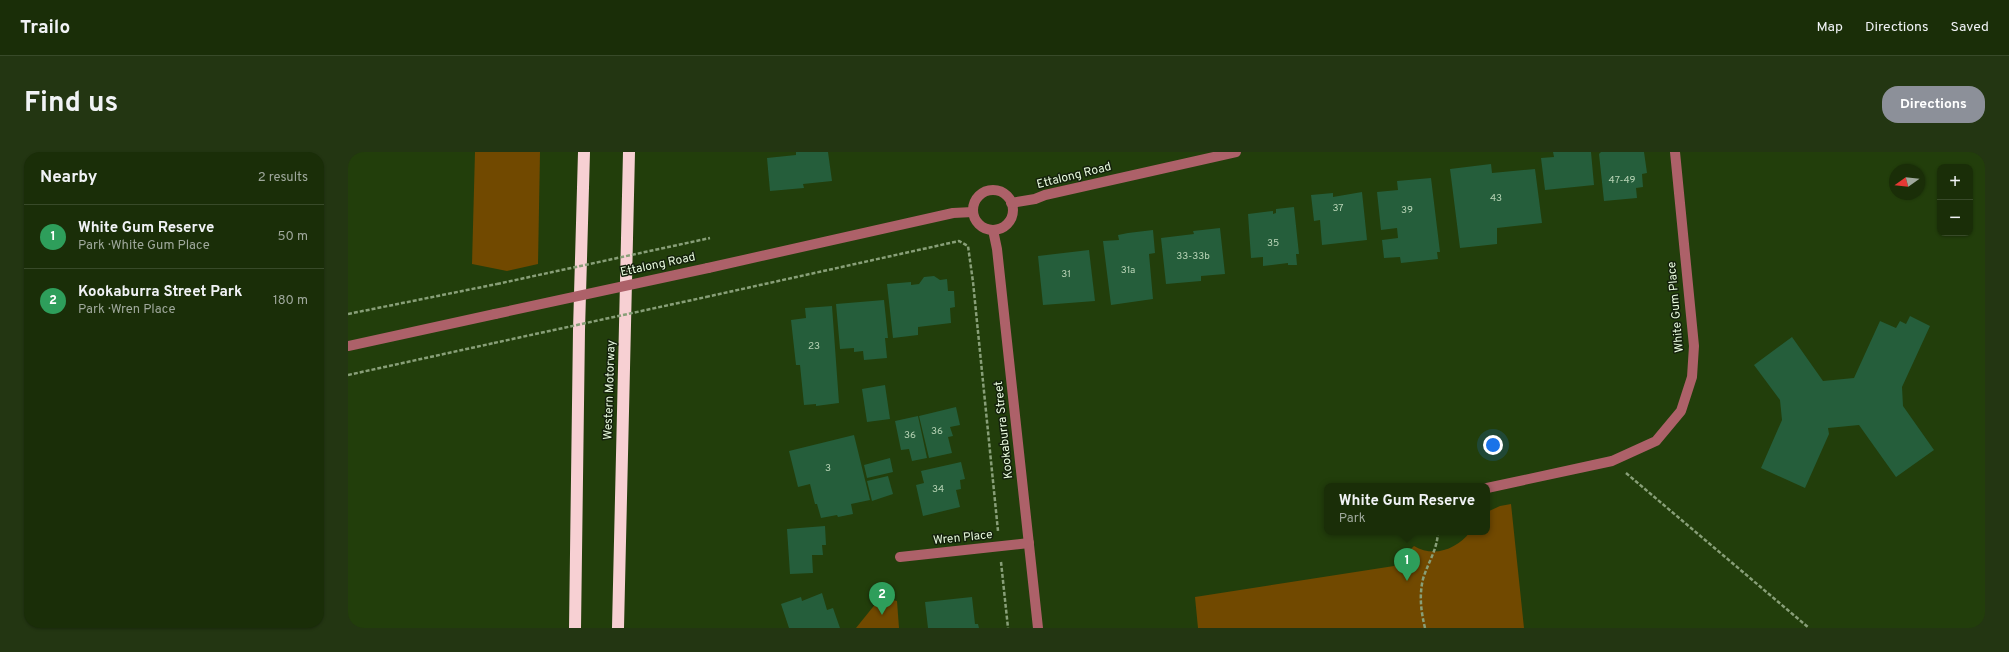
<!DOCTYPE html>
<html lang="en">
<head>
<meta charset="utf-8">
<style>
	body { margin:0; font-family:Overpass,sans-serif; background:#233612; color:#f1f3f6 }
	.controls { position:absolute; right:12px; top:12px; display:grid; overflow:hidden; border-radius:8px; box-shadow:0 1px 3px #0004 }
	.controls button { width:36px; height:36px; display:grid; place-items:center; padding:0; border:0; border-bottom:1px solid #384a29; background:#1a2e08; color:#f1f3f6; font:20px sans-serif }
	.compass { position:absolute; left:1541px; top:12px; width:36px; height:36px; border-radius:50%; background:#1a2e08; box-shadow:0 1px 3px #0004; rotate:255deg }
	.you { position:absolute; left:1145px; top:293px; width:14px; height:14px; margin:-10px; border:3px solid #fff; border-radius:50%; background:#1a73e8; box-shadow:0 0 0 6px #1a73e833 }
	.badge { display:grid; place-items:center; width:26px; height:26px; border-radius:50%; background:#8c9099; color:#fff; font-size:13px; font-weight:700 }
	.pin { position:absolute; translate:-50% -33px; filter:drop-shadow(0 1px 2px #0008) }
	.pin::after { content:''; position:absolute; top:21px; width:14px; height:12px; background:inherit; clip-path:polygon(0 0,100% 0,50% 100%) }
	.popup { position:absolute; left:976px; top:331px; width:166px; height:52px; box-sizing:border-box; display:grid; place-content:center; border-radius:8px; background:#1a2e08; filter:drop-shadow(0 1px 3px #0005); font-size:13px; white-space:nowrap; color:#9fa89c }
	.popup b { font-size:15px; color:#f1f3f6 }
	.popup::after { content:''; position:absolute; left:50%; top:100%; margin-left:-8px; border:8px solid transparent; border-top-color:#1a2e08 }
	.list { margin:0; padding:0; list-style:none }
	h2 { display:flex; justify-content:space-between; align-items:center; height:52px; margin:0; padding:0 16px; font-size:17px }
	h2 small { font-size:13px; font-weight:400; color:#9fa89c }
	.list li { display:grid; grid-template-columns:26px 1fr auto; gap:12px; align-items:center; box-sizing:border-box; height:64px; padding:0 16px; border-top:1px solid #384a29 }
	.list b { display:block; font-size:15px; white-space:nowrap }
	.list p { margin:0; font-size:13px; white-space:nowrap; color:#9fa89c }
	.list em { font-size:13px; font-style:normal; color:#9fa89c }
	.map { position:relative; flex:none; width:1637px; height:476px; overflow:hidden; border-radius:16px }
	header { display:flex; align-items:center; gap:24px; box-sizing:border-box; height:56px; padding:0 20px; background:#1a2e08; border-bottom:1px solid #384a29 }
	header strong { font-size:19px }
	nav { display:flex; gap:22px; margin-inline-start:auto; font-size:14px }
	.intro { display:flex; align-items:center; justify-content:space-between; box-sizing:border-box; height:96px; padding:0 24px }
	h1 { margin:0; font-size:28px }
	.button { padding:10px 18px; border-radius:16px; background:#8c9099; color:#fff; font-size:14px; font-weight:700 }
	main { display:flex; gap:24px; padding:0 24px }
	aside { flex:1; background:#1a2e08; border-radius:16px; box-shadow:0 1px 3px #0004 }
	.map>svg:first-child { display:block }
</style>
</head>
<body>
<header>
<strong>Trailo</strong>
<nav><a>Map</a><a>Directions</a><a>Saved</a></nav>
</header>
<div class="intro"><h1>Find us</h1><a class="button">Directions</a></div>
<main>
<aside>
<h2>Nearby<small>2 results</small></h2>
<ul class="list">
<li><span class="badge" style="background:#2e9e5b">1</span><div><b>White Gum Reserve</b><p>Park · White Gum Place</p></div><em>50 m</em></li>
<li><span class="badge" style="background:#2e9e5b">2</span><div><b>Kookaburra Street Park</b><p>Park · Wren Place</p></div><em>180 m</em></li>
</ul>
</aside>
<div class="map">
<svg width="1637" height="476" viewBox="0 0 1637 476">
	<rect width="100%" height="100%" fill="#223e0b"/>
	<!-- green -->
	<g fill="#714900">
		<polygon points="127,0 192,0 190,112 159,119 124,112"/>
		<path d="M1163,352L1176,476H850L847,445L1046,414L1066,394C1086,406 1109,397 1122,380H1139V360L1152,354Z"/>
		<polygon points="533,445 549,449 551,476 508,476"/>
	</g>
	<!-- building -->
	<g fill="#255e3b">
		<polygon points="448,0 480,0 484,29 455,32 456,36 422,39 419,6 448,3"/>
		<polygon points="1205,0 1243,0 1246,33 1197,38 1193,6 1206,5"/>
		<polygon points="1253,0 1296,0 1299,21 1294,22 1295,35 1288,36 1289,46 1256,49 1251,2"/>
		<polygon points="1143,12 1144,21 1187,17 1194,71 1149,76 1149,92 1112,96 1102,17"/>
		<polygon points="1083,26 1092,100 1089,100 1090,107 1053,111 1052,105 1036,106 1034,88 1050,86 1049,76 1033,78 1029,40 1050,38 1049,29"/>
		<polygon points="1014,40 1019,88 974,93 972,68 966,69 963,43 985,41 985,45"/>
		<polygon points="946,55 951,102 948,102 949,113 940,113 940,111 915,114 915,105 903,106 900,62 925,59 925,62 928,61 928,57"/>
		<polygon points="872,76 877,122 853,124 853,129 818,132 813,86 846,82 845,79"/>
		<polygon points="805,78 807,101 801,102 805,147 763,153 755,89 771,88 770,83 780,81"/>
		<polygon points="741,98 747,149 695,153 690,104"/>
		<polygon points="586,124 592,128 599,127 600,139 606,139 607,155 602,156 603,171 570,175 570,183 545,186 539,132 563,130 563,133 571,132 576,125"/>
		<polygon points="536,148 540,186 537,186 539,206 516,208 515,199 506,200 506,196 492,197 488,152"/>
		<polygon points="484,154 491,251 468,254 468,252 456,253 452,213 448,213 443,168 458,166 457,156"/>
		<polygon points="1562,164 1582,174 1554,235 1555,254 1586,298 1548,325 1511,273 1480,276 1481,282 1457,336 1413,316 1434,268 1432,248 1406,213 1444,185 1475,229 1506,226 1532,169 1548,176 1552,169 1558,172"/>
		<polygon points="537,233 542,267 519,270 514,237"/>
		<polygon points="608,255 612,273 602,275 605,284 600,285 604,301 581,306 571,264"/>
		<polygon points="570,264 579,306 564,309 561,297 553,298 547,269"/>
		<polygon points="506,283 522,348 503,352 505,362 490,365 489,363 473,366 469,352 467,352 462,332 450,335 441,299"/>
		<polygon points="542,306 545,320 519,326 516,313"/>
		<polygon points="613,310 617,327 612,328 613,337 608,338 612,355 575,364 568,333 576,331 573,319"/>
		<polygon points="540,324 545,342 524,349 519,329"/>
		<polygon points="477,374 478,393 474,393 475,403 464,403 465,421 442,422 439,377"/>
		<polygon points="474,441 479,458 485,456 492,476 441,476 433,452 453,445 454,449"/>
		<polygon points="624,445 627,472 630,472 631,476 580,476 577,450"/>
	</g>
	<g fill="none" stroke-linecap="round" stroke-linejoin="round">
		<!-- path -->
		<g stroke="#889f78" stroke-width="2.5" stroke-dasharray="4 2" stroke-linecap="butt">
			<polyline points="358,145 611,89 620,94 625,130 650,379"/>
			<polyline points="0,162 149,132"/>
			<polyline points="0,223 146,191"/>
			<polyline points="1278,321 1461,476"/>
			<polyline points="653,410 660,476"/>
			<path d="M1077,476C1073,459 1071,444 1075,427C1080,410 1089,399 1090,380"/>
		</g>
		<!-- minor -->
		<g stroke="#ad6169" stroke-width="10">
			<circle cx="645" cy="58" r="20"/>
			<polyline points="663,51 687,47 697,43 888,0"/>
			<polyline points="645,78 649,97 690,476"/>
			<polyline points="360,116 605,61 625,60"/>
			<polyline points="0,194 147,162"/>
			<polyline points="1139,336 1264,309 1308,289 1333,259 1344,225 1346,194 1327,0"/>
			<polyline points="552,405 681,391"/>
		</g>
		<!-- highway -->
		<g stroke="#f7d0d3" stroke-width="12">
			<polyline points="227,476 231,178 236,0"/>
			<polyline points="270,476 281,0"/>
		</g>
		<!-- path-bridge -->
		<g stroke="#889f78" stroke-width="2.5" stroke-dasharray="4 2" stroke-linecap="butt">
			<polyline points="149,132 362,86"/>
			<polyline points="146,191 358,145"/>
		</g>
		<!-- minor-bridge -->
		<polyline stroke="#ad6169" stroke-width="10" points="147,162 360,116"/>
	</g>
	<g text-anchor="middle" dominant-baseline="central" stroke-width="3" stroke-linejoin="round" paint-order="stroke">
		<!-- number labels -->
		<g font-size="10" fill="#b7d3b5">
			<text x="1274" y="28">47-49</text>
			<text x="1148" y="46">43</text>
			<text x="990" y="56">37</text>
			<text x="1059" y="58">39</text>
			<text x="925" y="91">35</text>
			<text x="845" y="104">33-33b</text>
			<text x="780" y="118">31a</text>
			<text x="718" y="122">31</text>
			<text x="466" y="194">23</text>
			<text x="589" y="279">36</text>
			<text x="562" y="283">36</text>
			<text x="480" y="316">3</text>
			<text x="590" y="337">34</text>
		</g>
		<!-- street labels -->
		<g font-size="12" fill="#e8fade" stroke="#14210c">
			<text transform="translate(726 24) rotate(-14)">Ettalong Road</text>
			<text transform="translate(310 113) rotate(-12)">Ettalong Road</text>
			<text transform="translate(1328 155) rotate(-95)">White Gum Place</text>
			<text transform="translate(262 238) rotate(-88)">Western Motorway</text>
			<text transform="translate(656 278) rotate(-96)">Kookaburra Street</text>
			<text transform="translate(615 386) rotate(-6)">Wren Place</text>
		</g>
	</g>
</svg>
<div class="controls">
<button>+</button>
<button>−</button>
</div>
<svg class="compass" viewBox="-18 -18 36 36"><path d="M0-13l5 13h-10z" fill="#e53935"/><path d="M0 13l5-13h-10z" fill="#9fa89c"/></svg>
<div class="you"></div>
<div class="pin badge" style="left:1059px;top:429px;background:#2e9e5b">1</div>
<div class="popup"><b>White Gum Reserve</b>Park</div>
<div class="pin badge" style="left:534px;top:463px;background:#2e9e5b">2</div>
</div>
</main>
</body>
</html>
